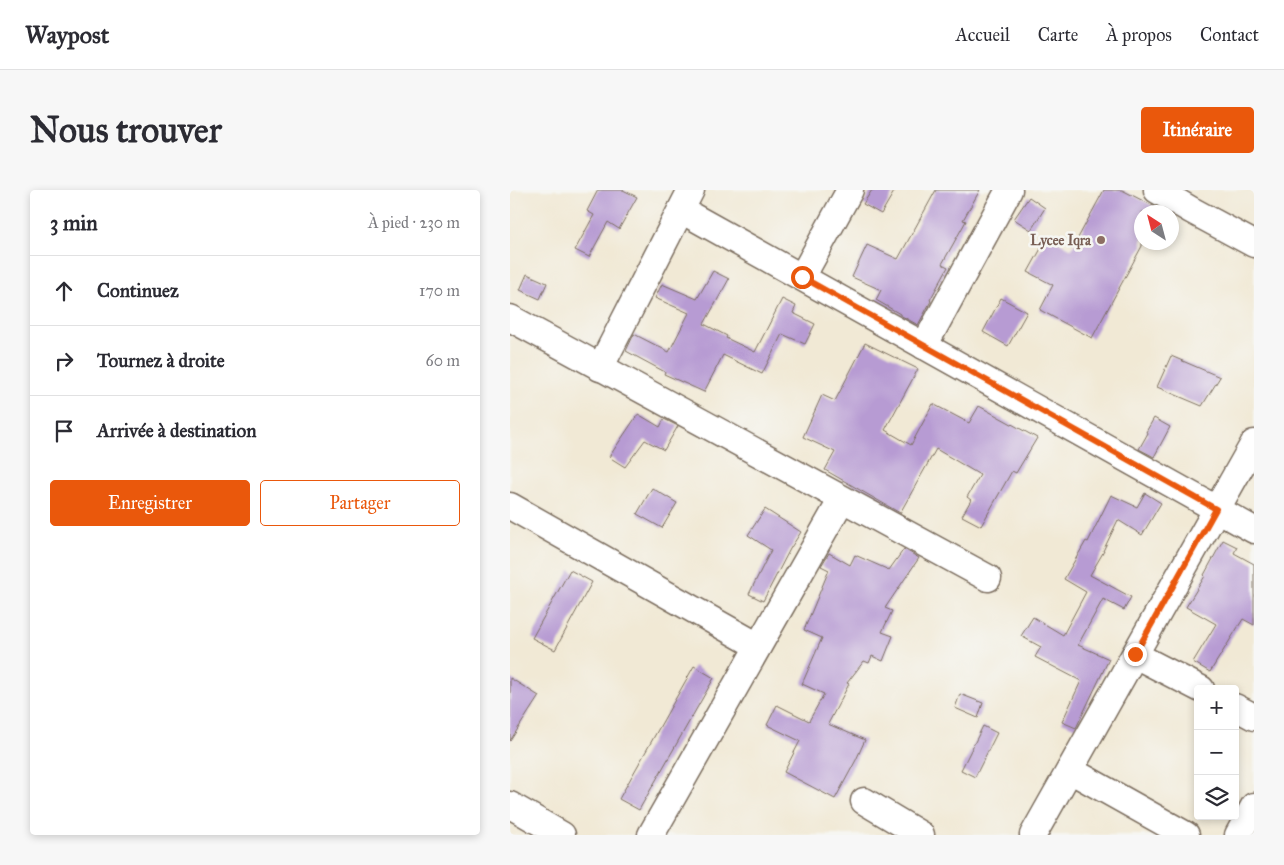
<!DOCTYPE html>
<html lang="fr">
<head>
<meta charset="utf-8">
<style>
	body { margin:0; font-family:"IM FELL Great Primer",serif; background:#f7f7f7; color:#2b2b33 }
	.controls { position:absolute; right:15px; bottom:15px; display:grid; overflow:hidden; border-radius:5px; box-shadow:0 2px 8px #0003 }
	.controls button { width:45px; height:45px; display:grid; place-items:center; padding:0; border:0; border-bottom:1px solid #e1e1e2; background:#fff; color:#2b2b33; font:25px sans-serif }
	.compass { position:absolute; left:624px; top:15px; width:45px; height:45px; border-radius:50%; background:#fff; box-shadow:0 2px 8px #0003; rotate:324deg }
	.stop { position:absolute; width:15px; height:15px; margin:-11px; border:4px solid #ea580c; border-radius:50%; background:#fff }
	.stop.end { background:#ea580c; border-color:#fff; box-shadow:0 1px 5px #0008 }
	.list { margin:0; padding:0; list-style:none }
	h2 { display:flex; justify-content:space-between; align-items:center; height:65px; margin:0; padding:0 20px; font-size:21px }
	h2 small { font-size:16px; font-weight:400; color:#7c7c81 }
	.list li { display:grid; grid-template-columns:32px 1fr auto; gap:15px; align-items:center; box-sizing:border-box; height:70px; padding:0 20px; border-top:1px solid #e1e1e2 }
	.list b { display:block; font-size:19px; white-space:nowrap }
	.list em { font-size:16px; font-style:normal; color:#7c7c81 }
	.actions { display:flex; gap:10px; padding:15px 20px }
	.actions a { flex:1; padding:11px 0; border:1px solid #ea580c; border-radius:5px; text-align:center; font-size:18px; color:#ea580c }
	.actions .main { background:#ea580c; color:#fff }
	.icon { flex:none; width:28px; height:28px; fill:none; stroke:currentColor; stroke-width:2; stroke-linecap:round; stroke-linejoin:round }
	.map { position:relative; flex:none; width:744px; height:645px; overflow:hidden; border-radius:5px }
	header { display:flex; align-items:center; gap:30px; box-sizing:border-box; height:70px; padding:0 25px; background:#fff; border-bottom:1px solid #e1e1e2 }
	header strong { font-size:24px }
	nav { display:flex; gap:28px; margin-inline-start:auto; font-size:18px }
	.intro { display:flex; align-items:center; justify-content:space-between; box-sizing:border-box; height:120px; padding:0 30px }
	h1 { margin:0; font-size:35px }
	.button { padding:12px 22px; border-radius:5px; background:#ea580c; color:#fff; font-size:18px; font-weight:700 }
	main { display:flex; gap:30px; padding:0 30px }
	aside { flex:1; background:#fff; border-radius:5px; box-shadow:0 2px 8px #0003 }
	.map>svg:first-child { display:block }
</style>
</head>
<body>
<header>
<strong>Waypost</strong>
<nav><a>Accueil</a><a>Carte</a><a>À propos</a><a>Contact</a></nav>
</header>
<div class="intro"><h1>Nous trouver</h1><a class="button">Itinéraire</a></div>
<main>
<aside>
<h2>3 min<small>À pied · 230 m</small></h2>
<ul class="list">
<li><svg class="icon" aria-label="ahead" viewBox="0 0 24 24"><path d="M12 20V5M6 11l6-6 6 6"/></svg><div><b>Continuez</b></div><em>170 m</em></li>
<li><svg class="icon" aria-label="right" viewBox="0 0 24 24"><path d="M7 20v-9h11M14 6l5 5-5 5"/></svg><div><b>Tournez à droite</b></div><em>60 m</em></li>
<li><svg class="icon" aria-label="arrive" viewBox="0 0 24 24"><path d="M6 21V4h12l-3 4 3 4H6"/></svg><div><b>Arrivée à destination</b></div></li>
</ul>
<div class="actions"><a class="main">Enregistrer</a><a>Partager</a></div>
</aside>
<div class="map">
<svg width="744" height="645" viewBox="0 0 744 645">
	<rect width="100%" height="100%" fill="#f6f6f2"/>
	<filter id="ink" filterUnits="userSpaceOnUse"><feTurbulence type="fractalNoise" baseFrequency=".02" numOctaves="2"/><feDisplacementMap in="SourceGraphic" scale="10" xChannelSelector="R" yChannelSelector="G"/><feConvolveMatrix kernelMatrix="1 2 1 2 8 2 1 2 1" color-interpolation-filters="sRGB"/></filter>
	<filter id="wash" filterUnits="userSpaceOnUse"><feTurbulence type="fractalNoise" baseFrequency=".0096" numOctaves="4" result="noise"/><feDisplacementMap in="SourceGraphic" scale="20" xChannelSelector="R" yChannelSelector="G"/><feGaussianBlur stdDeviation="1.12" result="paint"/><feColorMatrix in="noise" values="0 0 0 0 0 0 0 0 0 0 0 0 0 0 0 0 0 1.4 0 .05"/><feComposite in="paint" operator="in"/></filter>
	<g filter="url(#wash)">
		<rect width="100%" height="100%" fill="#f1e9d5"/>
		<g id="blocks">
			<!-- building -->
			<g fill="#b79bd3">
				<polygon points="88,0 113,0 127,7 109,39 98,32 79,67 65,60 84,25 77,21"/>
				<polygon points="362,0 385,0 371,24 353,14"/>
				<polygon points="426,0 470,0 453,30 456,31 432,74 438,77 420,110 421,111 408,135 390,125 390,124 366,110 371,100 342,87 357,55 388,69"/>
				<polygon points="594,0 612,0 655,22 632,22 632,56 582,148 530,120 543,95 518,82 538,46 562,59"/>
				<polygon points="519,7 535,18 521,40 504,29"/>
				<polygon points="203,81 219,89 194,134 217,146 216,148 245,162 272,109 286,116 283,123 305,134 295,154 272,144 252,184 213,165 194,202 154,184 155,182 116,161 124,144 159,162 179,123 145,108 152,94 187,109"/>
				<polygon points="17,84 37,93 30,109 10,100"/>
				<polygon points="491,108 517,122 498,156 473,142"/>
				<polygon points="355,153 408,179 375,240 401,255 423,214 459,233 469,216 527,248 506,283 502,281 471,336 452,326 461,310 457,307 470,285 426,259 390,323 315,280 325,262 293,247 312,205 325,211"/>
				<polygon points="661,166 710,187 692,216 647,197"/>
				<polygon points="128,224 150,237 154,229 168,236 154,260 135,250 115,277 99,267"/>
				<polygon points="644,228 660,237 644,267 629,259 638,243 636,242"/>
				<polygon points="142,298 167,313 152,338 127,324"/>
				<polygon points="635,303 651,313 632,345 608,330 593,361 594,361 580,385 621,407 614,420 593,409 568,455 599,469 566,538 552,532 571,491 525,467 531,457 511,446 523,427 553,445 576,402 554,389 576,351 578,352 601,305 627,317"/>
				<polygon points="255,319 291,342 280,359 253,411 239,404 261,360 238,345"/>
				<polygon points="713,350 727,357 724,363 744,374 744,435 733,429 700,482 683,472 706,434 676,417 695,386 694,385"/>
				<polygon points="394,359 409,368 375,418 382,421 372,442 383,446 373,471 362,466 359,473 354,471 337,493 339,494 318,534 355,550 346,570 325,609 274,582 290,551 257,535 267,515 299,531 314,504 292,494 312,448 294,440 319,380 311,376 319,363 340,375 345,365 379,380"/>
				<polygon points="60,380 82,392 45,460 22,448"/>
				<polygon points="184,476 204,488 129,620 109,609"/>
				<polygon points="0,488 29,506 0,551"/>
				<polygon points="450,504 473,513 468,528 445,518"/>
				<polygon points="473,536 487,543 465,587 451,580"/>
			</g>
		</g>
	</g>
	<g filter="url(#ink)">
		<use href="#blocks" fill-opacity="0" stroke="#7b6d5e" stroke-width="1"/>
		<g fill="none" stroke-linecap="round" stroke-linejoin="round">
			<defs>
				<g id="minor">
					<polyline points="647,0 681,20 744,54"/>
					<polyline points="171,20 744,340"/>
					<polyline points="292,87 340,0"/>
					<polyline points="0,128 478,388"/>
					<polyline points="414,156 499,0"/>
					<polyline points="90,178 181,0"/>
					<polyline points="0,316 248,456"/>
					<polyline points="625,465 691,499"/>
					<polyline points="725,517 744,527"/>
					<polyline points="560,580 676,645"/>
					<polyline points="354,611 411,645"/>
					<polyline points="0,615 52,645"/>
					<polyline points="141,645 332,309"/>
					<polyline points="523,645 744,253"/>
					<polyline points="728,645 744,616"/>
				</g>
			</defs>
			<!-- minor casing -->
			<use href="#minor" stroke="#7b6d5e" stroke-width="29"/>
			<!-- minor -->
			<use href="#minor" stroke="#fff" stroke-width="26"/>
		</g>
	</g>
	<g fill="none" stroke-linecap="round" stroke-linejoin="round" filter="url(#ink)">
		<!-- route -->
		<polyline stroke="#ea580c" stroke-width="6" points="292,87 706,319 625,464"/>
	</g>
	<!-- markers -->
	<circle fill="#8d6e63" stroke="#f6f6f2" stroke-width="2" cx="591" cy="50" r="5"/>
	<g text-anchor="middle" dominant-baseline="central" stroke-width="5" stroke-linejoin="round" paint-order="stroke">
		<!-- education labels -->
		<g font-size="14" font-weight="bold" fill="#785e54" stroke="#f6f6f2" text-anchor="end">
			<text x="581" y="50">Lycee Iqra</text>
		</g>
	</g>
</svg>
<div class="controls">
<button>+</button>
<button>−</button>
<button><svg class="icon" aria-label="layers" viewBox="0 0 24 24"><path d="M12 4l9 5-9 5-9-5zM3 14l9 5 9-5"/></svg></button>
</div>
<svg class="compass" viewBox="-18 -18 36 36"><path d="M0-13l5 13h-10z" fill="#e53935"/><path d="M0 13l5-13h-10z" fill="#7c7c81"/></svg>
<div class="stop" style="left:292px;top:87px"></div>
<div class="stop end" style="left:625px;top:464px"></div>
</div>
</main>
</body>
</html>
